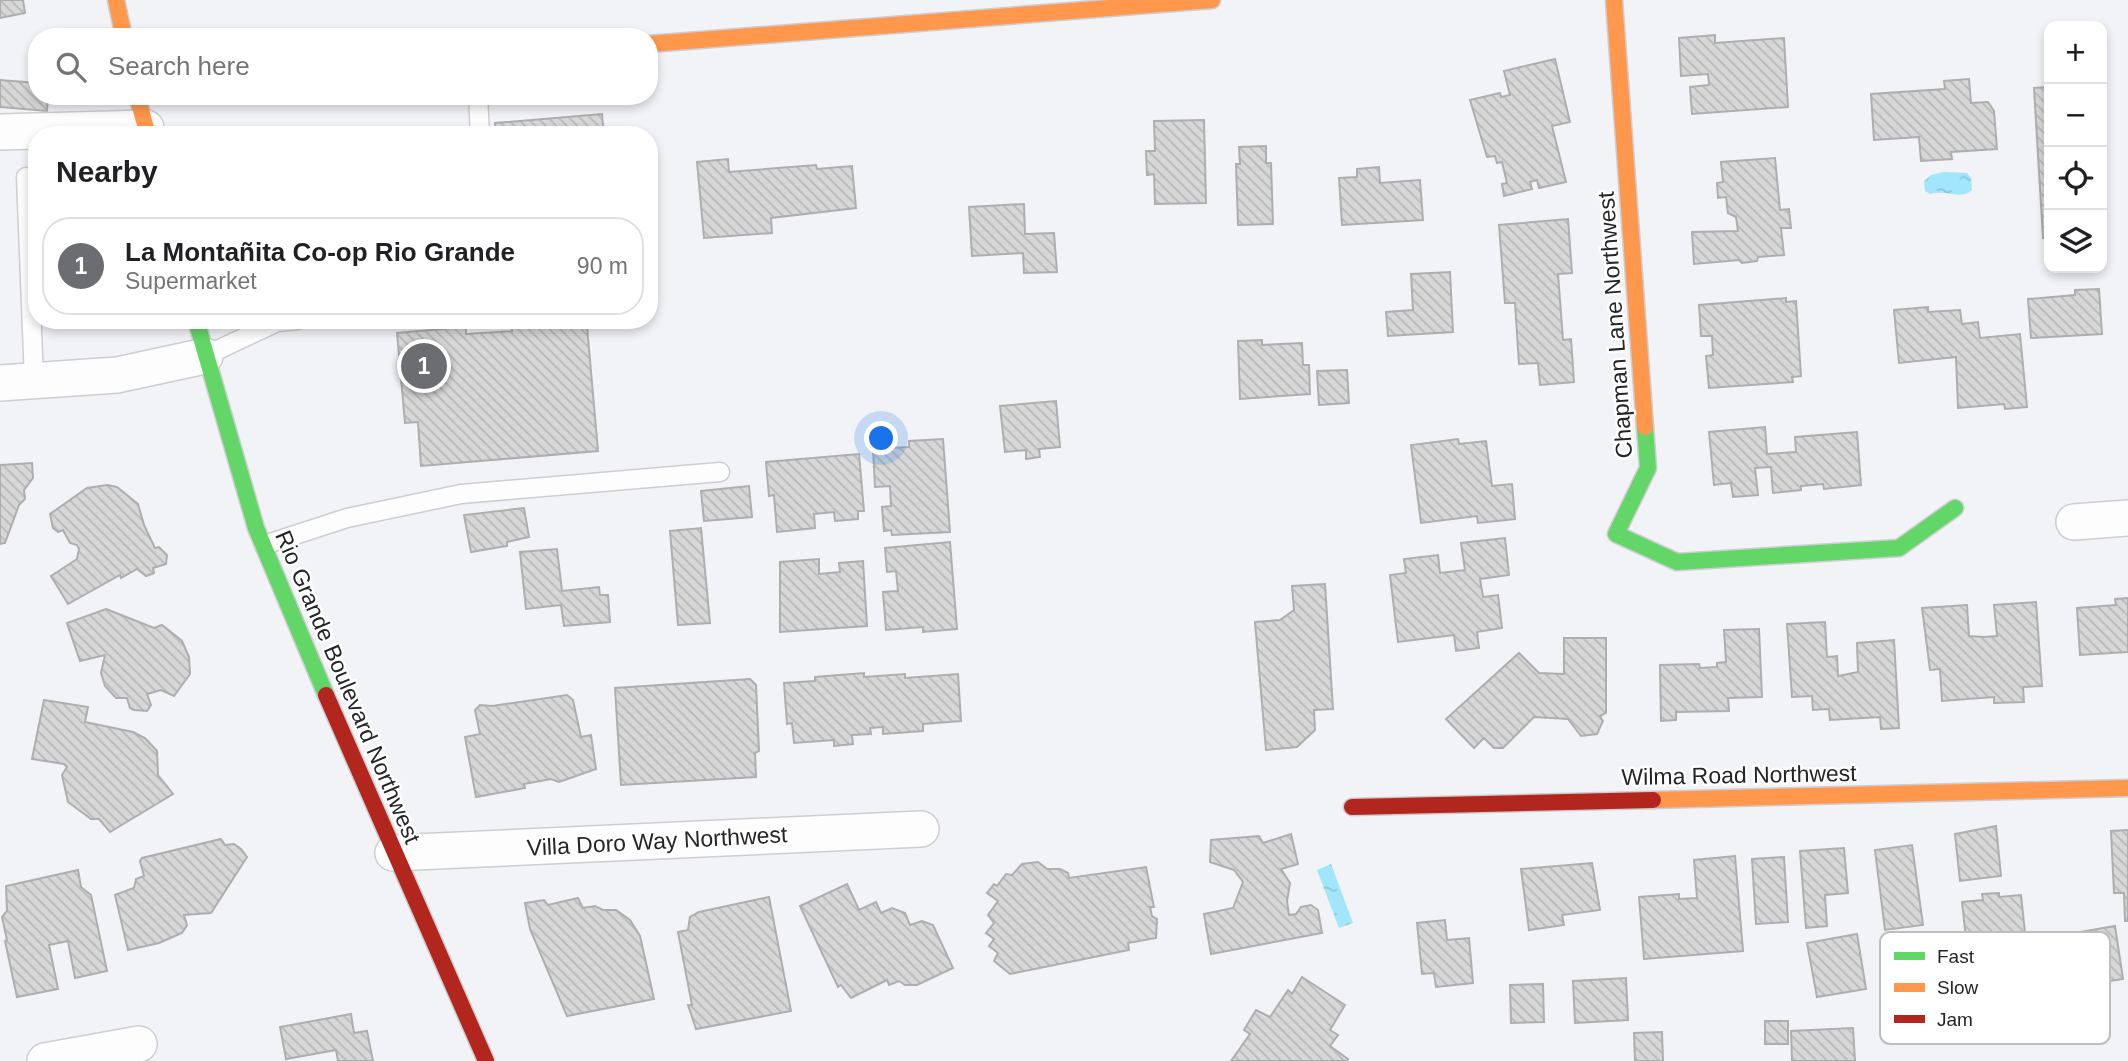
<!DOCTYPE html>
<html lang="en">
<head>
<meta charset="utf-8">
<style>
	body { margin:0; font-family:Helvetica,sans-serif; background:#f2f2f2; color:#202124 }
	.controls { position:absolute; right:21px; top:21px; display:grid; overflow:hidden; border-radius:14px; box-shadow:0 4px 10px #0003 }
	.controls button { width:63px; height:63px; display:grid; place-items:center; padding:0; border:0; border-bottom:2px solid #e0e0e0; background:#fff; color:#202124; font:35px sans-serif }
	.you { position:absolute; left:882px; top:439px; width:24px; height:24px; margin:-18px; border:5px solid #fff; border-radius:50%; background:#1a73e8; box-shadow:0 0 0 10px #1a73e833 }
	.badge { display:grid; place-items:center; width:46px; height:46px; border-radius:50%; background:#6c6d70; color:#fff; font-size:23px; font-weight:700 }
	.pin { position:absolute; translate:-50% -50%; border:4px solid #fff; box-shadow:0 2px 7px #0006 }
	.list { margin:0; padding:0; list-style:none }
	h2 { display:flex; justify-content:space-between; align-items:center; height:91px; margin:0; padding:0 28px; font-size:30px }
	h2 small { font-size:23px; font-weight:400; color:#757577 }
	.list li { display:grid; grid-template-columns:46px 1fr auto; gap:21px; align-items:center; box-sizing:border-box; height:98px; margin:0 14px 14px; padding:0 14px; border:2px solid #e0e0e0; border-radius:28px }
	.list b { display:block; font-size:26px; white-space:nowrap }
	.list p { margin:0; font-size:23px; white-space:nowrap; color:#757577 }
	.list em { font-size:23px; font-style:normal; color:#757577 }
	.icon { flex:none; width:38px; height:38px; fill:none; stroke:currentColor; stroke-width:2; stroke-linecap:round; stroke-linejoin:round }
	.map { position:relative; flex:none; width:2128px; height:1061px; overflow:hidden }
	.search { position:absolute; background:#fff; box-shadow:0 4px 10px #0003; left:28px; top:28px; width:630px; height:77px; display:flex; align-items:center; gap:18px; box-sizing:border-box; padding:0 24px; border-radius:28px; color:#757577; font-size:26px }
	.panel { position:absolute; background:#fff; box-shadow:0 4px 10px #0003; left:28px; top:126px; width:630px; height:203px; border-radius:28px }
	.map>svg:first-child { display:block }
</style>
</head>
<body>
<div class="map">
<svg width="2128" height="1061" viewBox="0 0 2128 1061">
	<defs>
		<pattern id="water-ripples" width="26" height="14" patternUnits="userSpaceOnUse" patternTransform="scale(1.75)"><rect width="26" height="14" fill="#a1e6fc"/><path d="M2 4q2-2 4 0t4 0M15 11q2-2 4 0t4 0" fill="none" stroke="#8ac5d8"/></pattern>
		<pattern id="building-back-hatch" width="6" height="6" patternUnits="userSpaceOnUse" patternTransform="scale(1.75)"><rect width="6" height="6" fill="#d7d7d8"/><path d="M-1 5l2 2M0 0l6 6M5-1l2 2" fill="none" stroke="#b8b8b9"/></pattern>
	</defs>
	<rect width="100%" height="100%" fill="#f1f3f7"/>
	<!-- water -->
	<g fill="url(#water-ripples)">
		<path d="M1944,172L1967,173L1971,178L1972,190C1961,201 1947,189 1930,194L1925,191L1924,181L1931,175Z"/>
		<polygon points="1331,864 1353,923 1339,928 1317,870"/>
	</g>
	<!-- building -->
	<g fill="url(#building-back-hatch)" stroke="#aeaeaf" stroke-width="2">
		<polygon points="0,0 23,0 25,13 0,18"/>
		<polygon points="1715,35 1715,43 1784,38 1788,107 1692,114 1690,87 1709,85 1708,74 1681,76 1679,38"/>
		<polygon points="1555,59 1570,122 1552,126 1566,182 1539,188 1537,180 1530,182 1532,189 1504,196 1502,184 1507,183 1502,162 1497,163 1495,156 1487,157 1470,100 1500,93 1501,97 1510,95 1504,71"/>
		<polygon points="1969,79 1971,103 1988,102 1994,111 1997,149 1951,152 1952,159 1921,161 1919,137 1874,140 1871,94 1945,89 1944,81"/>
		<polygon points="0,80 37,83 37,96 48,96 47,111 0,107"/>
		<polygon points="2049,87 2049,238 2043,238 2034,88"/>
		<polygon points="602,114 604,135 496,135 495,123"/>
		<polygon points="1204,120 1206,203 1155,204 1154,174 1147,175 1146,151 1155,151 1154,121"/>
		<polygon points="1266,146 1266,163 1271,163 1273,224 1238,225 1236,164 1240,164 1239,147"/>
		<polygon points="1775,158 1780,210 1789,209 1791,228 1781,228 1784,255 1758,257 1757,261 1742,263 1739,260 1694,264 1692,232 1738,231 1736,217 1728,213 1726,197 1718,198 1717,183 1723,182 1721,162"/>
		<polygon points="728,159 729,172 816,165 817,169 852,166 856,208 771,218 772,233 704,238 697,162"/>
		<polygon points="1379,167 1380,183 1420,180 1423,220 1342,225 1339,178 1357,177 1357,169"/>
		<polygon points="1024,204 1025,234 1054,233 1057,272 1024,273 1023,253 972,256 969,207"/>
		<polygon points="1568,219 1572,273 1558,274 1563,340 1571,339 1574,382 1540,385 1538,363 1519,364 1515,303 1505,303 1499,225"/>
		<polygon points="1450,272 1453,332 1388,336 1386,312 1413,310 1411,274"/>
		<polygon points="2099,289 2102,334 2031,338 2028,299 2075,295 2075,290"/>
		<polygon points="1786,298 1786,302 1796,301 1801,376 1792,377 1793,382 1709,388 1706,356 1713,355 1712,336 1701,336 1699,305"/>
		<polygon points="1928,307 1928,312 1960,310 1962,324 1978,322 1980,338 2020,334 2027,407 2005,409 2004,404 1958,408 1956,357 1899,363 1894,310"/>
		<polygon points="511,320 573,320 574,327 587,326 598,451 421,466 418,422 405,423 397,333 466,327 466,334 512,331"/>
		<polygon points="1262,340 1262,345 1302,343 1303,365 1309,365 1310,394 1240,399 1238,341"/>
		<polygon points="1347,370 1349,403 1319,405 1317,371"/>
		<polygon points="1056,401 1060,447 1039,449 1040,457 1026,459 1026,450 1005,452 1000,406"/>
		<polygon points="1765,427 1767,454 1796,452 1795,437 1857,432 1861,485 1824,489 1823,484 1801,486 1801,490 1773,493 1771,467 1755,468 1758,495 1733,497 1731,483 1714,485 1709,432"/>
		<polygon points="943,439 950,532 892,535 891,530 884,531 882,507 891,506 890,486 875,487 873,449 909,447 909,441"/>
		<polygon points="1458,439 1459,444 1486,441 1492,486 1512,484 1515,519 1478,523 1477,516 1421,523 1411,445"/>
		<polygon points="859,454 864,511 858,511 858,519 835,521 834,512 814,514 815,528 777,532 774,495 769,496 766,462"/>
		<polygon points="32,463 33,478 24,490 25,499 19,505 5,543 0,544 0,465"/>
		<polygon points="107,485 117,487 138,504 144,525 155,548 159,547 167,555 166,564 153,568 154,573 146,576 137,569 121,578 120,575 68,604 51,576 77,559 79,549 77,545 70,543 63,530 58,532 53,528 50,514 87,488"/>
		<polygon points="749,486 752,517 704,521 701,491"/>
		<polygon points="524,508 529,537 507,542 507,546 471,552 464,515"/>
		<polygon points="701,528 710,623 678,625 670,531"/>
		<polygon points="1505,538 1509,575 1480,579 1483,597 1498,595 1502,628 1477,632 1479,648 1456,651 1454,635 1398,642 1390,575 1406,573 1404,559 1438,555 1440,573 1465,570 1461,543"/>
		<polygon points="950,542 957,629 923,632 923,627 886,630 883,592 898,591 896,571 887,572 885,548"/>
		<polygon points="557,549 562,591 599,587 600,595 608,595 610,622 564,626 561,605 526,609 520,552"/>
		<polygon points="819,559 819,574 840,572 839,563 863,561 867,626 780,632 780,562"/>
		<polygon points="1325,584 1333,709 1314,710 1315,730 1297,747 1266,750 1255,622 1280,620 1294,610 1292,586"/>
		<polygon points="2128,598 2128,652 2080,655 2077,608 2116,605 2115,599"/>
		<polygon points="2036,602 2042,686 2023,687 2024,702 1994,703 1994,697 1942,701 1940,669 1930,670 1922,608 1967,605 1969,636 1984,637 1997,636 1994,605"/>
		<polygon points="106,609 154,628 162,625 182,641 189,657 190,674 174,696 161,690 147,694 151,705 147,711 134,710 130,708 127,698 116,698 105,686 101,673 105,655 80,661 67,623"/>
		<polygon points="1825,622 1827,657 1837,656 1838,676 1858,672 1857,643 1894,640 1899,728 1881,729 1880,717 1830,720 1829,709 1813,710 1812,696 1792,697 1787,624"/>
		<polygon points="1759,629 1762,697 1728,698 1729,711 1676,712 1676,720 1661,721 1660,665 1699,664 1700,668 1717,667 1717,663 1726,662 1724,630"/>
		<polygon points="1564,638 1606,638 1606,713 1600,716 1603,721 1597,734 1581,736 1568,719 1534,717 1503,748 1494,748 1484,738 1474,748 1446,719 1519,653 1539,673 1564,674"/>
		<polygon points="864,673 864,677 905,674 905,678 958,674 961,721 923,724 923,731 883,734 883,727 870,728 871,734 852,735 853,744 834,746 834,740 794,743 792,723 787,724 784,683 815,681 815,677"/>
		<polygon points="750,679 756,685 759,751 755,753 756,777 621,785 615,688"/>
		<polygon points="567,695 573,700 581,737 591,735 596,769 559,782 551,779 524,784 525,788 476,797 465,737 480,734 475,710 480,705 492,706"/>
		<polygon points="44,700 88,707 85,722 133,732 145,738 157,751 158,775 173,794 110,832 99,819 91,819 68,802 62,775 67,767 64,764 32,759"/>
		<polygon points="1996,826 2001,876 1960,881 1955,834"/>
		<polygon points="2128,830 2128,921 2125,921 2124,893 2114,893 2111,831"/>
		<polygon points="1291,834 1298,864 1281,869 1290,883 1287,901 1289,915 1296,914 1301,907 1311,905 1318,910 1322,933 1211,954 1204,914 1233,908 1243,882 1234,870 1210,862 1211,840 1259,836 1263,843"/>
		<polygon points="221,839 225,845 234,844 241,849 247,857 211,913 184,915 187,925 182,933 159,943 128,950 115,895 134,888 136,879 144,876 140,861 142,858"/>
		<polygon points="1912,845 1923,925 1885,930 1875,850"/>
		<polygon points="1844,848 1848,893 1825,895 1827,926 1806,928 1800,851"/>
		<polygon points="1735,856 1743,951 1644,959 1639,897 1679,894 1679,899 1697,898 1694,860"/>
		<polygon points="1784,857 1788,922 1756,924 1752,859"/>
		<polygon points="1038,862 1047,869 1060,869 1068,873 1069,878 1146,867 1154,907 1150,907 1152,916 1157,919 1156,938 1128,943 1129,950 1010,974 994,961 998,953 989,946 994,939 986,933 994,923 988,915 998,901 987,893 994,884 997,886 1006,874 1012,875 1022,864"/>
		<polygon points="1592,863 1600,910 1562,915 1564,925 1529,930 1521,869"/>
		<polygon points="78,870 81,887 91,895 107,971 75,978 68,941 49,945 58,989 17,997 5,941 7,940 2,917 7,911 6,886"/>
		<polygon points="847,884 859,910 876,902 881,913 892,908 905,913 910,925 922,921 933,925 953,968 917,985 905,985 899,981 889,985 887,980 851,998 841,985 838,987 800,906"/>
		<polygon points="1999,893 1999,897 2021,895 2026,942 1967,948 1962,902 1983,900 1982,894"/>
		<polygon points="769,897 791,1011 696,1029 688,1005 692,1005 678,932 688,930 690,917 699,912"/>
		<polygon points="578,898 583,908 595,906 603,910 616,910 630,920 640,936 654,999 567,1016 530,929 525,903 544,900 548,905"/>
		<polygon points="1445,920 1447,940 1469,938 1473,983 1436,987 1434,973 1422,974 1417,923"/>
		<polygon points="2115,926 2123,979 2072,987 2063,935"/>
		<polygon points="1857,934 1866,989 1817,997 1807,943"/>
		<polygon points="1302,977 1345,1005 1330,1030 1338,1035 1330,1046 1348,1059 1347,1061 1231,1061 1250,1034 1244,1030 1256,1010 1270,1017 1288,990 1292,994"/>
		<polygon points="1626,978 1628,1020 1575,1023 1573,981"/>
		<polygon points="1543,984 1544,1022 1511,1023 1510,985"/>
		<polygon points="351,1014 354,1033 367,1031 373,1061 338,1061 336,1050 286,1059 280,1027"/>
		<rect x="1765" y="1021" width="23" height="23"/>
		<polygon points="1853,1028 1855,1061 1792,1061 1791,1031"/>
		<polygon points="1662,1032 1663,1061 1635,1061 1634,1033"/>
	</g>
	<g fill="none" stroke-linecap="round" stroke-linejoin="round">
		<defs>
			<g id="lane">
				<polyline points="478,96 480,135"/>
				<polyline points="26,177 34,381"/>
				<polyline points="205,356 277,322 298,320"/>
				<polyline points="264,545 347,518 461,494 720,472"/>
			</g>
			<g id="street">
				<polyline points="0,132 146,128"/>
				<polyline points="0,383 117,375 205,356"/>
				<polyline points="2074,522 2128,518"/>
				<polyline points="393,853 921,829"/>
				<polyline points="45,1061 139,1044"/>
			</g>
			<g id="fast">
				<polyline points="196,320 256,528 326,695"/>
				<polyline points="1645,427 1648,468 1616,534 1677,562 1899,548 1955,508"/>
			</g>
			<g id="slow">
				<polyline points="116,0 124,37"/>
				<polyline points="1614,0 1645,427"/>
				<polyline points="649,44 1212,0"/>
				<polyline points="137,96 148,135"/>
				<polyline points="1653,800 2128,788"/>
			</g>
			<g id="jam">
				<polyline points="326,695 486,1061"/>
				<polyline points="1352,807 1653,800"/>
			</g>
		</defs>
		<!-- lane casing -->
		<use href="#lane" stroke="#cdced1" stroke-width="21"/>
		<!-- street casing -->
		<use href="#street" stroke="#cdced1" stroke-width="38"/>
		<!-- fast casing -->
		<use href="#fast" stroke="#cdced1" stroke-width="19"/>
		<!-- slow casing -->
		<use href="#slow" stroke="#cdced1" stroke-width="19"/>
		<!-- jam casing -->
		<use href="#jam" stroke="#cdced1" stroke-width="19"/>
		<!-- lane -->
		<use href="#lane" stroke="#fdfdfe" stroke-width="18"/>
		<!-- street -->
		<use href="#street" stroke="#fdfdfe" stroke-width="35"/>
		<!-- fast -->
		<use href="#fast" stroke="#63d668" stroke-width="16"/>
		<!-- slow -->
		<use href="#slow" stroke="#ff974d" stroke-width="16"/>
		<!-- jam -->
		<use href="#jam" stroke="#b3261e" stroke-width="16"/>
	</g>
	<g text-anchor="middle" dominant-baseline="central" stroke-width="5" stroke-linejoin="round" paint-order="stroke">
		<!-- street labels -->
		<g font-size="23" fill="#242527" stroke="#fff">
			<text transform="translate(1615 325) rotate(-94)">Chapman Lane Northwest</text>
			<text transform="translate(348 687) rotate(67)">Rio Grande Boulevard Northwest</text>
			<text transform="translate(1739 775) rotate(-1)">Wilma Road Northwest</text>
			<text transform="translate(657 841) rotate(-3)">Villa Doro Way Northwest</text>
		</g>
	</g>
	<!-- legend -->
	<rect x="1880" y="932" width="230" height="112" rx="10" fill="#fff" stroke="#bdbebe" stroke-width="2"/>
	<rect x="1894" y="952" width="31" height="8" fill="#63d668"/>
	<rect x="1894" y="983" width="31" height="9" fill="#ff974d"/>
	<rect x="1894" y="1015" width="31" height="8" fill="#b3261e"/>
	<g font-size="19" fill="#242527">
		<text x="1937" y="963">Fast</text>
		<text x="1937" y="994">Slow</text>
		<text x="1937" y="1026">Jam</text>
	</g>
</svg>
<div class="controls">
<button>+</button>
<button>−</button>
<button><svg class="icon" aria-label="locate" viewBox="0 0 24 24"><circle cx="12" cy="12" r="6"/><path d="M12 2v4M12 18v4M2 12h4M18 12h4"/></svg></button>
<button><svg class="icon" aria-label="layers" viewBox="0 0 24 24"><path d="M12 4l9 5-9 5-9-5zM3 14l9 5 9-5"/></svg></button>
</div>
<div class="you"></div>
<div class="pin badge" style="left:424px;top:366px">1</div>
<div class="search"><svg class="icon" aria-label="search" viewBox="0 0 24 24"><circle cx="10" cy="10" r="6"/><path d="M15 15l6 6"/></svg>Search here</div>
<section class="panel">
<h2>Nearby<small></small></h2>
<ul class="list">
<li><span class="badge">1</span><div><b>La Montañita Co-op Rio Grande</b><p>Supermarket</p></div><em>90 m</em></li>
</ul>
</section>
</div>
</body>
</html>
